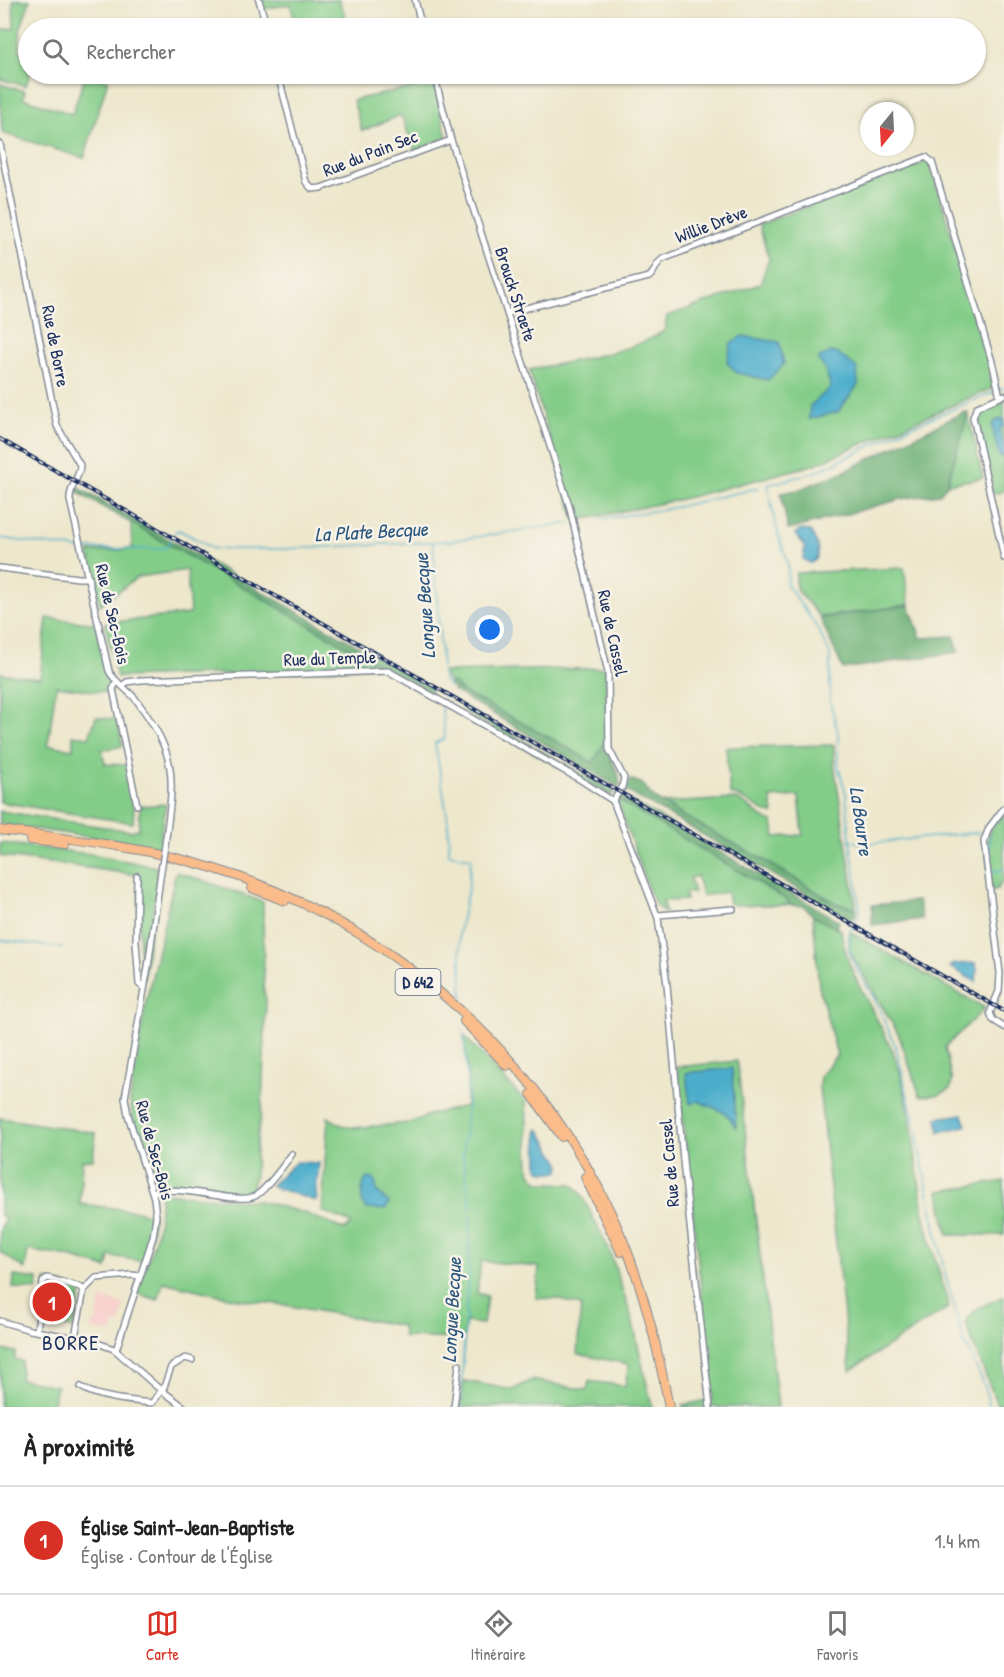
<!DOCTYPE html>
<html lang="fr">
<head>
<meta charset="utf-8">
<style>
	body { margin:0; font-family:"Patrick Hand",sans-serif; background:#f6f6f6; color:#222 }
	.compass { position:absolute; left:860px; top:102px; width:54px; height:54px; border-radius:50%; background:#fff; box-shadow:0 2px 4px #0004; rotate:198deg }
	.you { position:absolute; left:490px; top:630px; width:21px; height:21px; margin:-15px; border:4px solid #fff; border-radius:50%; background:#1a73e8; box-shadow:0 0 0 9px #1a73e833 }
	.badge { display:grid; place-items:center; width:39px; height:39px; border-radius:50%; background:#d93025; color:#fff; font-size:20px; font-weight:700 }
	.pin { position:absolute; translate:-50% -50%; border:3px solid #fff; box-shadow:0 2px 6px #0006 }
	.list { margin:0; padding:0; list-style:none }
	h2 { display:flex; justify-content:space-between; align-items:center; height:78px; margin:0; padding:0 24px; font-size:26px }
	h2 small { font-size:20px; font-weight:400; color:#767676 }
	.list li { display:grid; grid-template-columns:39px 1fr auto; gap:18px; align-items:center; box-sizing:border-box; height:108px; padding:0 24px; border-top:2px solid #e0e0e0 }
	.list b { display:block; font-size:22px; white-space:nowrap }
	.list p { margin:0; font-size:20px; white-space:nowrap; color:#767676 }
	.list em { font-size:20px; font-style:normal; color:#767676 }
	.icon { flex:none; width:33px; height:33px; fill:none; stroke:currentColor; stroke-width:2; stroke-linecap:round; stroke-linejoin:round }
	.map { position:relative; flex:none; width:1004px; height:1407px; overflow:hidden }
	.search { position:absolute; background:#fff; box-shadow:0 2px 4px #0004; left:18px; right:18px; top:18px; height:66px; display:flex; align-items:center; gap:15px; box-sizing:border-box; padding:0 21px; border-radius:33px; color:#767676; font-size:22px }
	.sheet { height:186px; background:#fff }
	nav { display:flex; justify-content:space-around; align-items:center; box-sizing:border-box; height:84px; border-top:2px solid #e0e0e0; background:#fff; font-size:16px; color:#767676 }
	nav a { display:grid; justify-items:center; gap:3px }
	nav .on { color:#d93025 }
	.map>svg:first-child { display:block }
</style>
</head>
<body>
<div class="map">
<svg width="1004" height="1407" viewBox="0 0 1004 1407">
	<rect width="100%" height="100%" fill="#f7f3e8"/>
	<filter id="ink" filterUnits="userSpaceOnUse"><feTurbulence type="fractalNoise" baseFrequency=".0167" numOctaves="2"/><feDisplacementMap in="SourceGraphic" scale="12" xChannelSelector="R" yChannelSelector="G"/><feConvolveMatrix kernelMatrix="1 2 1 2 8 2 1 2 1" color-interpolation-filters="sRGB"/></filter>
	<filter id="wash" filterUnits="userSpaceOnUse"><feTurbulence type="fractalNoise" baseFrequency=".008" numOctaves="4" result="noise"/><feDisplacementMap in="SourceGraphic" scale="24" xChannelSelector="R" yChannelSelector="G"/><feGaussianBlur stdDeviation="1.35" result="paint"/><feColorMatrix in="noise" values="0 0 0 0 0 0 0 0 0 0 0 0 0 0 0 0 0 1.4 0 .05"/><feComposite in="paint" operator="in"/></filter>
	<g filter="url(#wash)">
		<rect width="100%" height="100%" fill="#ede7cc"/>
		<!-- built -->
		<polygon fill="#f7d0cc" points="101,1298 124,1304 120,1324 115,1323 112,1333 91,1330 93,1322 96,1322"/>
		<!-- green -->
		<g fill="#84cd89" stroke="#507e74" stroke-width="1.5">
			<polygon points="13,0 30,0 20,30 20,51 28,55 30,74 26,86 0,79 0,30 14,28"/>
			<polygon points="261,0 339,0 350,28 298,28 290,4 264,9"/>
			<polygon points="86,74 108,80 84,158 2,133 0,84 25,91 23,98 72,114"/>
			<polygon points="434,83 447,138 415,151 401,115 362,131 353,100"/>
			<path d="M927,161L930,163L985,349L993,388L813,465L682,499L575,521L529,370C569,361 633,353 665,330L667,316L760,284L769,259L759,225Z"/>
			<polygon points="1004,400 1004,491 993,494 977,414"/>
			<polygon points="968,414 983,478 947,484"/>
			<polygon points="131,523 381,666 293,672 117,677 105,623 190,614 187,570 138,577 100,605 89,552 132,549"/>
			<polygon points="904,568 909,605 820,617 796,589 796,573"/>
			<polygon points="47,618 97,624 111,693 56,686 48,745 73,749 73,735 89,737 96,717 117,720 123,746 102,750 105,764 127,765 134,806 133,823 0,802 0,673 40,678"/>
			<polygon points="606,668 607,738 593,763 550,738 463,692 452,683 449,683 442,672"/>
			<path d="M834,745V764L856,908L835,903L767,862L678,813L665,803L736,799C749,804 759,819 773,822L775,837L803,835L799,796L771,798L773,814C756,812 747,796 730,794L726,747Z"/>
			<polygon points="617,799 784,898 789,902 789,905 736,905 729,903 727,892 702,896 697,876 690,878 694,893 685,893 686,900 663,901 665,913 656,905 650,893"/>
			<polygon points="166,804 159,847 0,824 0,811 130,831 139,829 140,806"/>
			<path d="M1004,813V880L997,889L992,891C990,876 983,847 989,833C992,826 999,819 1004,813Z"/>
			<polygon points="0,843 90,854 157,867 157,881 144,977 140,979 139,875 0,856"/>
			<polygon points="176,872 202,880 263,902 264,992 266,1000 262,1107 256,1147 255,1175 250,1194 176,1186 155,1186 132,1114 130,1099 146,1002"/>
			<path d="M813,916L841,930C847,978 880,1016 896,1060C913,1109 915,1168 925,1218C931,1248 941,1277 949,1307L850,1371L819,1087L820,1076L837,1055L819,986Z"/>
			<polygon points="850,932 985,1008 945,1047 952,1082 950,1089 939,1095 920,1096 898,1033 849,951"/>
			<path d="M464,1036L526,1102L529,1170L536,1180L543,1183L572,1184L580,1192L609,1249L632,1319L652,1407H565L558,1404L557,1407H461L464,1381L513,1390L531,1380L587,1390L589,1381L625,1386L629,1364L577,1354L581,1306L557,1299L536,1298L539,1267L481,1261L477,1293L487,1296L483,1324L466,1322L463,1339L403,1337L402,1326L285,1305L237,1299L163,1282L158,1300L136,1293C148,1261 162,1230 160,1195L166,1193L237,1200L260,1201L304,1213L345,1230L352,1223L322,1211L328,1117L341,1125L353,1128L409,1123L432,1114L466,1106L468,1076Z"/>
			<polygon points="737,1061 778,1407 683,1407 682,1405 713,1399 677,1067"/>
			<polygon points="0,1118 96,1133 93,1159 82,1160 80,1204 137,1211 154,1216 151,1235 142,1261 110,1256 107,1268 69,1257 28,1250 25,1269 0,1252 0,1231 5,1217 0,1215"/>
			<polygon points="1004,1181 1004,1235 948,1235 939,1191"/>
			<polygon points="14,1276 38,1279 37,1290 13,1288"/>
			<polygon points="46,1280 82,1290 74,1329 42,1322"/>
			<path d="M1004,1296V1403L997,1404L965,1323C972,1308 990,1303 1004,1296Z"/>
			<polygon points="0,1350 16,1352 14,1359 22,1361 20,1379 57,1386 52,1407 0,1407"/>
		</g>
		<!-- forest -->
		<g fill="#6bb075" stroke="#43706a" stroke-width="1.5">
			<polygon points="964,412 968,414 947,484 940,494 905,498 788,530 781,493 798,490 845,471"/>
			<polygon points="77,487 416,679 432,688 430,692 381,666 75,491"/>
			<polygon points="909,605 921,638 954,636 959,652 843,669 820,618"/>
			<polygon points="452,682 463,692 550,738 593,763 607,738 608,752 618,773 620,784 618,787 454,691 449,683"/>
			<polygon points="461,705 611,790 614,794 608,796 463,711"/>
			<path d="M630,780C649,782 644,792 657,800C664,804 671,808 678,813L767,862L835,903L856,908L855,916L850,919L623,789Z"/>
			<polygon points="619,795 662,818 661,821 665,820 839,921 836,928 813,916 804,906 789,905 789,902 784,898 617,799"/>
			<polygon points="918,901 922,919 872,925 872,905"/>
		</g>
		<!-- water -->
		<g fill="#4daecc" stroke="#346e95" stroke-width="1.5">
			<polygon points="742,336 779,342 784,364 768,380 737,373 727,362 731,344"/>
			<polygon points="830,352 838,354 857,368 858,385 838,412 809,419 810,406 831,387 825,369 818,359"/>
			<polygon points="1002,418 1004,426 999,429 1004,447 1004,458 999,455 992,426 995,421"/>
			<path d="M800,530L810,531C817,540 824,559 810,563L803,559L805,547L795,534Z"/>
			<polygon points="975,963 977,969 976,982 950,967 954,964"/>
			<path d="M732,1068L736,1127C732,1123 731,1118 727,1115C721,1109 707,1106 699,1101L690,1104L686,1073Z"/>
			<polygon points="963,1114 966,1126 939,1132 937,1118"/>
			<polygon points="539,1129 561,1165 558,1172 543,1172 538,1168 537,1130"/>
			<polygon points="296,1162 319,1163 316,1193 317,1199 315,1201 270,1186"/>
			<path d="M370,1178L375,1180L377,1192L389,1203L386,1209C381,1209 370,1211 366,1208C359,1203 362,1185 366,1179Z"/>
		</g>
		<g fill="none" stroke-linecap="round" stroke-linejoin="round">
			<!-- stream -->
			<g stroke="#4daecc" stroke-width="1.5">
				<polyline points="601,519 672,508 758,488"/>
				<polyline points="175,532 179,530 214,549 282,549 450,541 570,523"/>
				<polyline points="0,538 79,549"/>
				<polyline points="433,542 442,667"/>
				<polyline points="83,549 161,549 167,547 171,540"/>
				<polyline points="442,671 443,680 449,685 449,687"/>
				<polyline points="443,698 444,696"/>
				<polyline points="441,703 445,738 435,743 448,821 449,854 471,858 468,889 459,932 463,1001"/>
				<path d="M990,835C989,847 988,860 993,871L1004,870"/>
				<polyline points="850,840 863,844 983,832"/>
				<polyline points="0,940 63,948"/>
				<polyline points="464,1032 468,1095 463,1156 471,1208"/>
				<polyline points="460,1407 469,1264 470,1215"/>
				<path d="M989,1407L985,1386L964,1341L944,1270L915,1127L896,1047L874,998L856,968L849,951V935L860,910L850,840L846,794L838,766V733L830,701V654L817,627L787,585C791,558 784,556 778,533C774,518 770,501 768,485L816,472L907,428L1004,388"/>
			</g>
		</g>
	</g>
	<g filter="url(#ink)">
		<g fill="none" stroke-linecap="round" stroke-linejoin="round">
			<defs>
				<g id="minor">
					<polyline points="259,0 267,28"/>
					<polyline points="415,0 422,28"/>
					<polyline points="278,74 306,182 312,189 321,188 451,140"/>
					<polyline points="434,74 451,140 569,505 608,672 609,749 624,778 622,787 613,801"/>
					<path d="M0,144L57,426L80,465C80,478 69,486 70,500L109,671C114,682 129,690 137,701C179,758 174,778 165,845"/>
					<path d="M507,313L649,277C656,272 655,263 663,259L926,157L932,162L993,365L1000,397"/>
					<polyline points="1004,395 977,407 973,417 1004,558"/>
					<polyline points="0,568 78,578 89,578"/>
					<polyline points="117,681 113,689 137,805"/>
					<polyline points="123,685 127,682 141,680 388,671 579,779 613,801"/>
					<polyline points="613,801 658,918 667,985 684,1171 710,1407"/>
					<polyline points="1004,808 989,828 984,841 1000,973 999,991 990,1013 993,1020 1004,1027"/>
					<polyline points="137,876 136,942 139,984 144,988"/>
					<polyline points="658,915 733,909"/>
					<path d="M153,1192C181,1184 238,1205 255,1196C267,1189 284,1165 292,1154"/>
					<polyline points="84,1290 96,1278 132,1275 140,1276"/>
					<polyline points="0,1321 30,1330 92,1341 114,1349 156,1386 184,1407"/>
					<polyline points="37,1331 43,1282 47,1278 80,1287 84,1290 75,1337"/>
					<polyline points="116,1350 153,1237 156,1216 154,1198 128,1115 125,1098 148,967 161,871"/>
					<path d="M81,1387C97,1398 132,1401 152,1403L164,1387L171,1367L185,1358L192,1360"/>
					<polyline points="454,1407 459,1365"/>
				</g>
				<g id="highway">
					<path d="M0,830C70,839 141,846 209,867C393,922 549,1062 623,1240C645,1294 658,1350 669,1407"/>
					<polyline points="30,840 65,844"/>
					<polyline points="252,888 285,901"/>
					<polyline points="464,1021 507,1066"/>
					<polyline points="531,1094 562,1137"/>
					<polyline points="585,1177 621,1252"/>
				</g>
			</defs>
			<!-- minor casing -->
			<use href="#minor" stroke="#848b95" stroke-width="8"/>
			<!-- highway casing -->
			<use href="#highway" stroke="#848b95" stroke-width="10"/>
			<!-- minor -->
			<use href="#minor" stroke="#fff" stroke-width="5"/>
			<!-- highway -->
			<use href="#highway" stroke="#f9bc8a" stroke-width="8"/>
			<defs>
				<polyline id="rail" points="0,439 1004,1011"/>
			</defs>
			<!-- rail casing -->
			<use href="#rail" stroke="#1b2f5e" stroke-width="4"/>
			<!-- rail -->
			<use href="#rail" stroke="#f7f3e8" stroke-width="1.5" stroke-dasharray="4.5" stroke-linecap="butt"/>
			<defs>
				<polyline id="minor-bridge" points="161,871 165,845"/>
			</defs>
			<!-- minor-bridge casing -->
			<use href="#minor-bridge" stroke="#848b95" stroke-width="8" stroke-linecap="butt"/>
			<!-- minor-bridge -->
			<use href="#minor-bridge" stroke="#fff" stroke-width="5"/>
		</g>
	</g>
	<g text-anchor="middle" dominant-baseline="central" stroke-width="5" stroke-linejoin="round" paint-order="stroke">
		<!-- shield labels -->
		<rect fill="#f7f3e8" stroke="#5d6a87" stroke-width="1.5" x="395.5" y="969" width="45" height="26" rx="4.5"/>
		<g font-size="16" font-weight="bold" fill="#1b2f5e">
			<text x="418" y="982">D 642</text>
		</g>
		<!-- street labels -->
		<g font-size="18" fill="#1b2f5e" stroke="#f7f3e8">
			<text transform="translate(370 153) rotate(-21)">Rue du Pain Sec</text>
			<text transform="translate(711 224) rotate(-21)">Willie Drève</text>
			<text transform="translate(516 294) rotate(72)">Brouck Straete</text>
			<text transform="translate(56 346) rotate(79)">Rue de Borre</text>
			<text transform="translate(113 614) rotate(77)">Rue de Sec-Bois</text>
			<text transform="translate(613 633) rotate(78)">Rue de Cassel</text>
			<text transform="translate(330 658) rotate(-2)">Rue du Temple</text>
			<text transform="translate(155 1150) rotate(75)">Rue de Sec-Bois</text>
			<text transform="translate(669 1163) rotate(-95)">Rue de Cassel</text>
		</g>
		<!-- water labels -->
		<g font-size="20" font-style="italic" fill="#2a557f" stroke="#f7f3e8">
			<text transform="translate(371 531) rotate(-3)">La Plate Becque</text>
			<text transform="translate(424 606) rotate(-94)">Longue Becque</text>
			<text transform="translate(862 821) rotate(82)">La Bourre</text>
			<text transform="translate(451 1310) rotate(-87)">Longue Becque</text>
		</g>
		<!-- quarter labels -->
		<g font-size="21" letter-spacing="1.5" fill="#1b2f5e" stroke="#f7f3e8">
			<text x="71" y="1342">BORRE</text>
		</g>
	</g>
</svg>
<svg class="compass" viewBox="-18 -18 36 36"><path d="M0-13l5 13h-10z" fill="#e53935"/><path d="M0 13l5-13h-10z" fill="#767676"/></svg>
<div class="you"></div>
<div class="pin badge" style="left:52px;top:1302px">1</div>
<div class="search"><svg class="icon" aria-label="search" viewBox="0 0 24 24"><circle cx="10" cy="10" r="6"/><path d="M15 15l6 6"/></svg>Rechercher</div>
</div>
<section class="sheet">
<h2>À proximité<small></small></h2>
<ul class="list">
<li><span class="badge">1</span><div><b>Église Saint-Jean-Baptiste</b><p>Église · Contour de l'Église</p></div><em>1.4 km</em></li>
</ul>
</section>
<nav>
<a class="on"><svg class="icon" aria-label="map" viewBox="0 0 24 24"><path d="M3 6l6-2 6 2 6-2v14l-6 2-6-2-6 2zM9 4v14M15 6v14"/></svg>Carte</a>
<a><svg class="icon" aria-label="directions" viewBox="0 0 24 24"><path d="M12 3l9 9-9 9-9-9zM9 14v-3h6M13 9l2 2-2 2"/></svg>Itinéraire</a>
<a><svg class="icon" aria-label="saved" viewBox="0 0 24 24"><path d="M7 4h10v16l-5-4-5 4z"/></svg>Favoris</a>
</nav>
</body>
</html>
